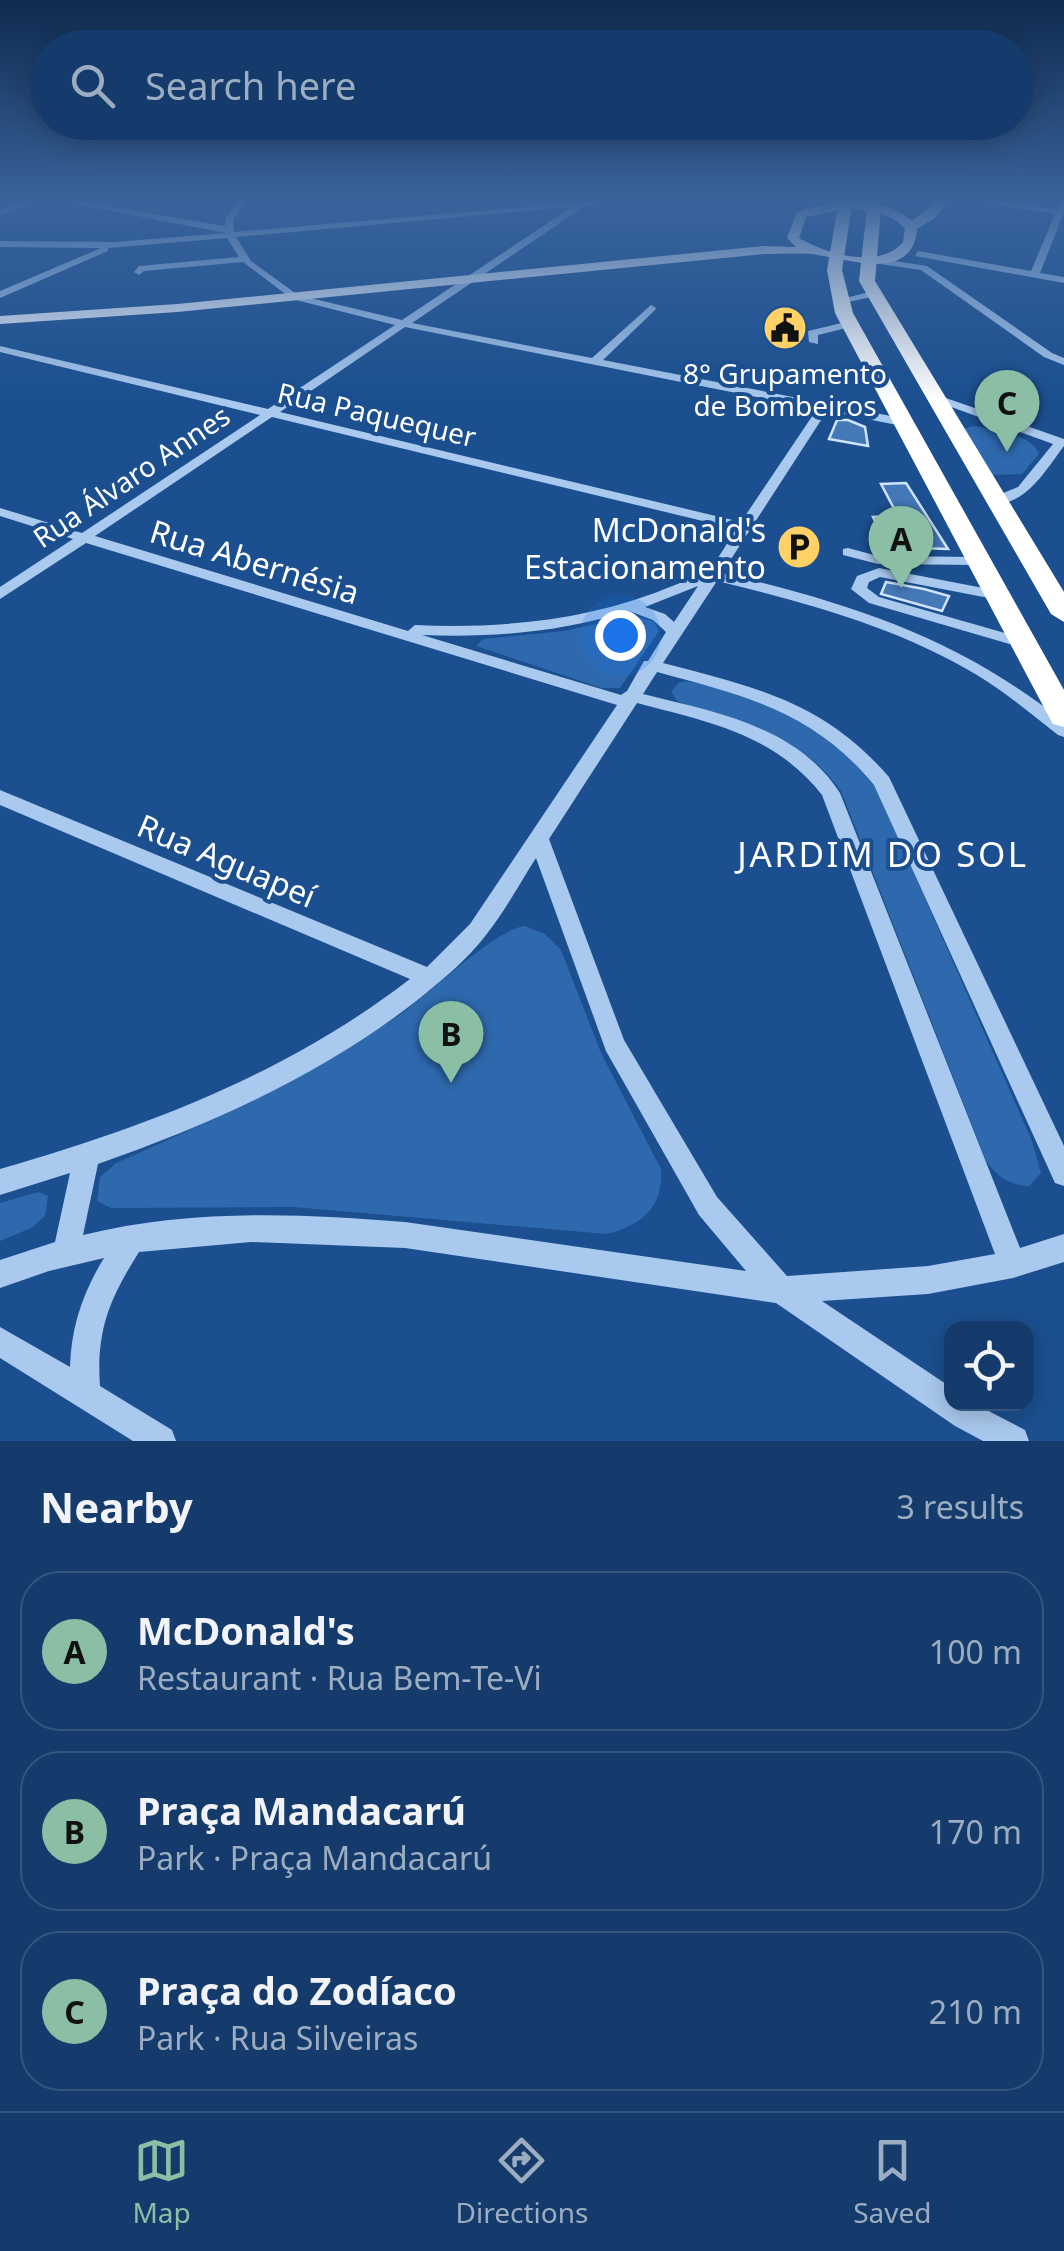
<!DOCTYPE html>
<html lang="en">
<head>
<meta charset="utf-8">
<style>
	body { margin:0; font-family:"Noto Sans",sans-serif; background:#214673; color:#f1f3f6 }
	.controls { position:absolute; right:30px; bottom:30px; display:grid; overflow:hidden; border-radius:20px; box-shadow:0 5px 25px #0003 }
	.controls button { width:90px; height:90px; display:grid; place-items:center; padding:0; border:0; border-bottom:2px solid #33557e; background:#143b6b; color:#f1f3f6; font:50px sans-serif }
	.you { position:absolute; left:620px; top:635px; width:35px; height:35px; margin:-25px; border:8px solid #fff; border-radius:50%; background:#1a73e8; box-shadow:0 0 0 15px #1a73e833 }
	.badge { display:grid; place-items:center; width:65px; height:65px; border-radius:50%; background:#8abfa5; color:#111; font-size:32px; font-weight:700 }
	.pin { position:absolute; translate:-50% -82px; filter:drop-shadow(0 2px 5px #0008) }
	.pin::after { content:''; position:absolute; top:52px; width:35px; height:30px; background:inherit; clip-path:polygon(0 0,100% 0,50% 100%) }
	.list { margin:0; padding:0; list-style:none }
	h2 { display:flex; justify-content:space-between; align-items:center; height:130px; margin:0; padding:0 40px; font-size:42px }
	h2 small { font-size:32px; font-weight:400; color:#9dadc1 }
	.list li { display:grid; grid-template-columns:65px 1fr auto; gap:30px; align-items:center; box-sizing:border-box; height:160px; margin:0 20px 20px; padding:0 20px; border:2px solid #33557e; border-radius:40px }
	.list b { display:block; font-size:38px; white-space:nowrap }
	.list p { margin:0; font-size:32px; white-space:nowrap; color:#9dadc1 }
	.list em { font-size:32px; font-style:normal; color:#9dadc1 }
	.icon { flex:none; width:55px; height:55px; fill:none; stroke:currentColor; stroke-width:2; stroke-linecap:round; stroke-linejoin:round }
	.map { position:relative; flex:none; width:1064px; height:1441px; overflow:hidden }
	.search { position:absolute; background:#143b6b; box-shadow:0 5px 25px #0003; left:30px; right:30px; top:30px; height:110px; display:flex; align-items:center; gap:25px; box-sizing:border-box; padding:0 35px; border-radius:55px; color:#9dadc1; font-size:38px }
	.sheet { height:670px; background:#143b6b }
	nav { display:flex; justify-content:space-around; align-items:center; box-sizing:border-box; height:140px; border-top:2px solid #33557e; background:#143b6b; font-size:28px; color:#9dadc1 }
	nav a { display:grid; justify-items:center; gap:5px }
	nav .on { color:#8abfa5 }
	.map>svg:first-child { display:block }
</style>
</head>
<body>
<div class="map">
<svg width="1064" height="1441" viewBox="0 0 1064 1441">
	<rect width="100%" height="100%" fill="#1b4f8f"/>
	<!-- green -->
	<g fill="#2e69ad">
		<path d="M972,426C992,428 1033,435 1039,454L1022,474L990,475L964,429Z"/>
		<polygon points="633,616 653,621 659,631 620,688 602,688 476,646 483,639 564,631"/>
		<path d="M680,682C723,679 816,724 848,752C858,761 866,773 874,783L1032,1141L1041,1173L1029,1186C1008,1184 998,1178 986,1161L841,791C796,729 742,728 677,701L671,691Z"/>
		<path d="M524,926L545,934L561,950L601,1053L661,1169C663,1208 643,1224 607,1234L293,1207L111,1208L97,1201L100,1177L116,1163C213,1121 306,1076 395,1018C428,996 491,932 524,926Z"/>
		<polygon points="38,1192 48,1196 45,1216 31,1228 0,1241 0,1203"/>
	</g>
	<!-- building -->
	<g fill="#4478b7" stroke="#cfe3fa" stroke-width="2.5">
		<polygon points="837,420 848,420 865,427 868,446 829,439"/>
		<polygon points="906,483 948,549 916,548 914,540 884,540 873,517 898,516 881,484"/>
		<polygon points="886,582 924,589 949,596 942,611 881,594"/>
	</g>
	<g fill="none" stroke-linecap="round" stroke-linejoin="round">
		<!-- minor -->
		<g fill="#a9c9ee" fill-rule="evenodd">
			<polygon points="33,199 44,199 0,215 0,210"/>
			<path d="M48,199H65L225,226V220L239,199H247L233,220L234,232L581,202L585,199H643L585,206L412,323L592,358L651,305L656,308L655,310L603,360L906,419L908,422L902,426L827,411L722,573C852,604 957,637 1064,722V737L1058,735C1032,714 1006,693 977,675C897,627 807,603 717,581L663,663C755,687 824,702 889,777L1064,1146V1186L1055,1183L874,785C813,711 745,696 657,672L643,694C715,712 797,726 840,793L1020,1248L1064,1234V1262L1013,1278L928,1294L822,1301L952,1388V1404H975L1025,1430L1029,1441H983L955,1426L776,1303L405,1248L251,1242L139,1252C110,1298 96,1330 100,1386L172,1430L176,1441H133L0,1358V1327L70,1367C71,1327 83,1292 104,1258L49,1271L0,1288V1260L55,1242L70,1173L0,1195V1169C147,1127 288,1073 410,979L0,805V790L427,967L470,924L617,705L86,543L0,599V587L73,539L0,516V508L82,533L260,415L0,352V346L268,409L395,325L292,299L243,262L144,271L139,275L134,272L139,266L239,257L227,238L108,248V251L0,298V291L101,248L0,247V241L115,242L226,233ZM572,207L402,320L298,295L251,261L236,237ZM405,327L817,409L741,522L280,412ZM272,417L736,529C728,541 720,557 710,568C702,576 686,580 675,585C592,620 504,629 415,625L408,631L95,536ZM698,586L674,622L665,614L645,607ZM629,611L653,620L666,632L648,661H644L627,691L621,695L422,635C493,638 561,632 629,611ZM637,703C709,722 774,734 822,795L995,1254L928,1266L787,1276L717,1197L624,1040L549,839ZM536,858L606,1051L699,1215L746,1271L405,1222C298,1213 188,1209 83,1235L98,1164C210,1125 321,1075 415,1002C440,982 467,960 486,935C505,911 520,883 536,858Z"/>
			<polygon points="956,199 977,199 1057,209 1064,200 1064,212 1040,273 1064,277 1064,283 915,256 918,251 1031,271 1055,214"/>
			<polygon points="869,257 927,266 1052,353 1064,358 1064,365 1044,357 921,270 866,262 864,260"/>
			<polygon points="873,291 878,294 876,296 839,304 834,301"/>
			<polygon points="850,321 854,322 854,326 818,335 818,344 809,342 808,331"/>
			<path d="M932,396H940L1064,439V446C1045,471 1026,506 991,504V498L1018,487L1053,444L932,400Z"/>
			<polygon points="848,548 878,556 976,557 983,561 976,565 878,564 843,555 843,549"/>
			<polygon points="879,568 999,591 1002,594 999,597 994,599 880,577 869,582 867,588 879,597 1026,639 1028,642 1020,647 869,603 851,589 857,576"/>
		</g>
		<!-- major -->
		<path fill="#f0f6ff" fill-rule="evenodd" d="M939,199H951L935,218L917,229C913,284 845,258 811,254C796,253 779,254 764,254L177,312L0,324V316L177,304L764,246L796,247L787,238L797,212C832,199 882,194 912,221ZM843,209C866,209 887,211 905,228L903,242C880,270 826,254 799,238L806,217Z"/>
		<!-- highway -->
		<g fill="#fff" fill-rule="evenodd">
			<polygon points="839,199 853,199 842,270 853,313 1064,690 1064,727 1053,724 1049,717 835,313 827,270"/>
			<polygon points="868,199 882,199 875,281 1064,592 1064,622 1051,614 859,281"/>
		</g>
	</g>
	<!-- sky -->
	<linearGradient id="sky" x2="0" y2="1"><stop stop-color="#0f2b4f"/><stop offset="0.5" stop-color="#39639b"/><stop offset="1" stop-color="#39639b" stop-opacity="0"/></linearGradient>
	<rect width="1064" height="401" fill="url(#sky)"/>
	<!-- icons -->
	<defs>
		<symbol id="civic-disc" viewBox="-11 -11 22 22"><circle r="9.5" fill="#ffd166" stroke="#1b4f8f"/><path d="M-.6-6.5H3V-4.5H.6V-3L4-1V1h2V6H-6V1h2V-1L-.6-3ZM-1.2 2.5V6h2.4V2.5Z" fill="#111"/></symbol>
		<symbol id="parking-disc" viewBox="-11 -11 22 22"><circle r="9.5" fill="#ffd166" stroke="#1b4f8f"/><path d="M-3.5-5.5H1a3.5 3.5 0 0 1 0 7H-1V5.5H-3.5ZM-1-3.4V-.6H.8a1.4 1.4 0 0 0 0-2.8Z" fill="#111"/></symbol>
	</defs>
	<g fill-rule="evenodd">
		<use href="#civic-disc" x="760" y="303" width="50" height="50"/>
		<use href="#parking-disc" x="774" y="522" width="50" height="50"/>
	</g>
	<g text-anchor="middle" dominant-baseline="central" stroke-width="8" stroke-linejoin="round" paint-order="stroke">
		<!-- far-poi labels -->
		<g font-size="28" fill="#fff" stroke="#1b4f8f">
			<text x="785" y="373">8° Grupamento<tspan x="785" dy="32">de Bombeiros</tspan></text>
		</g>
		<!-- far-street labels -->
		<g font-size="28" fill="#fff" stroke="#1b4f8f">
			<text transform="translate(377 414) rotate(13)">Rua Paquequer</text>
			<text transform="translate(131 476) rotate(-34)">Rua Álvaro Annes</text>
		</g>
		<!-- poi labels -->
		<g font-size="32" fill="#fff" stroke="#1b4f8f" text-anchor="end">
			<text x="766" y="529">McDonald's<tspan x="766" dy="37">Estacionamento</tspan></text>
		</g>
		<!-- street labels -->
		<g font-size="32" fill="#fff" stroke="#1b4f8f">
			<text transform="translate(255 561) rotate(17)">Rua Abernésia</text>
			<text transform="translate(227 860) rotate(23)">Rua Aguapeí</text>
		</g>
		<!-- neighbourhood labels -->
		<g font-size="35" letter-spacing="2.5" fill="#fff" stroke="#1b4f8f">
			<text x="883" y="853">JARDIM DO SOL</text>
		</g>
	</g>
</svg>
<div class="controls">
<button><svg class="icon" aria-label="locate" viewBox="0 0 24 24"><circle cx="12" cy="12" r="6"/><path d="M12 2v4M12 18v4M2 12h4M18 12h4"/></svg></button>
</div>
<div class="you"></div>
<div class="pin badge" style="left:901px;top:588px">A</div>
<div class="pin badge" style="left:451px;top:1083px">B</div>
<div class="pin badge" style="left:1007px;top:452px">C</div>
<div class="search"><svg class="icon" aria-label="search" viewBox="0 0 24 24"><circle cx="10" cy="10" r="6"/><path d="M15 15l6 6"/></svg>Search here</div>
</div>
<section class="sheet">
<h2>Nearby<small>3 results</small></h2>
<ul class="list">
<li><span class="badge">A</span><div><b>McDonald's</b><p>Restaurant · Rua Bem-Te-Vi</p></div><em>100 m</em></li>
<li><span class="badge">B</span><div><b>Praça Mandacarú</b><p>Park · Praça Mandacarú</p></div><em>170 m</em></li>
<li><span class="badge">C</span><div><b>Praça do Zodíaco</b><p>Park · Rua Silveiras</p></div><em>210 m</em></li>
</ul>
</section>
<nav>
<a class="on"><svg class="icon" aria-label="map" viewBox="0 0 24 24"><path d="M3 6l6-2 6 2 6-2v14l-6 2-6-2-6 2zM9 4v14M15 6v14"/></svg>Map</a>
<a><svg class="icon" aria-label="directions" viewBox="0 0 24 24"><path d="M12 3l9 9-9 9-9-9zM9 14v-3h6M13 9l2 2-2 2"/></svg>Directions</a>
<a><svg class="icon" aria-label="saved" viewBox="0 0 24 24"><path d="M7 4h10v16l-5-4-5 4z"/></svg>Saved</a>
</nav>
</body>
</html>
